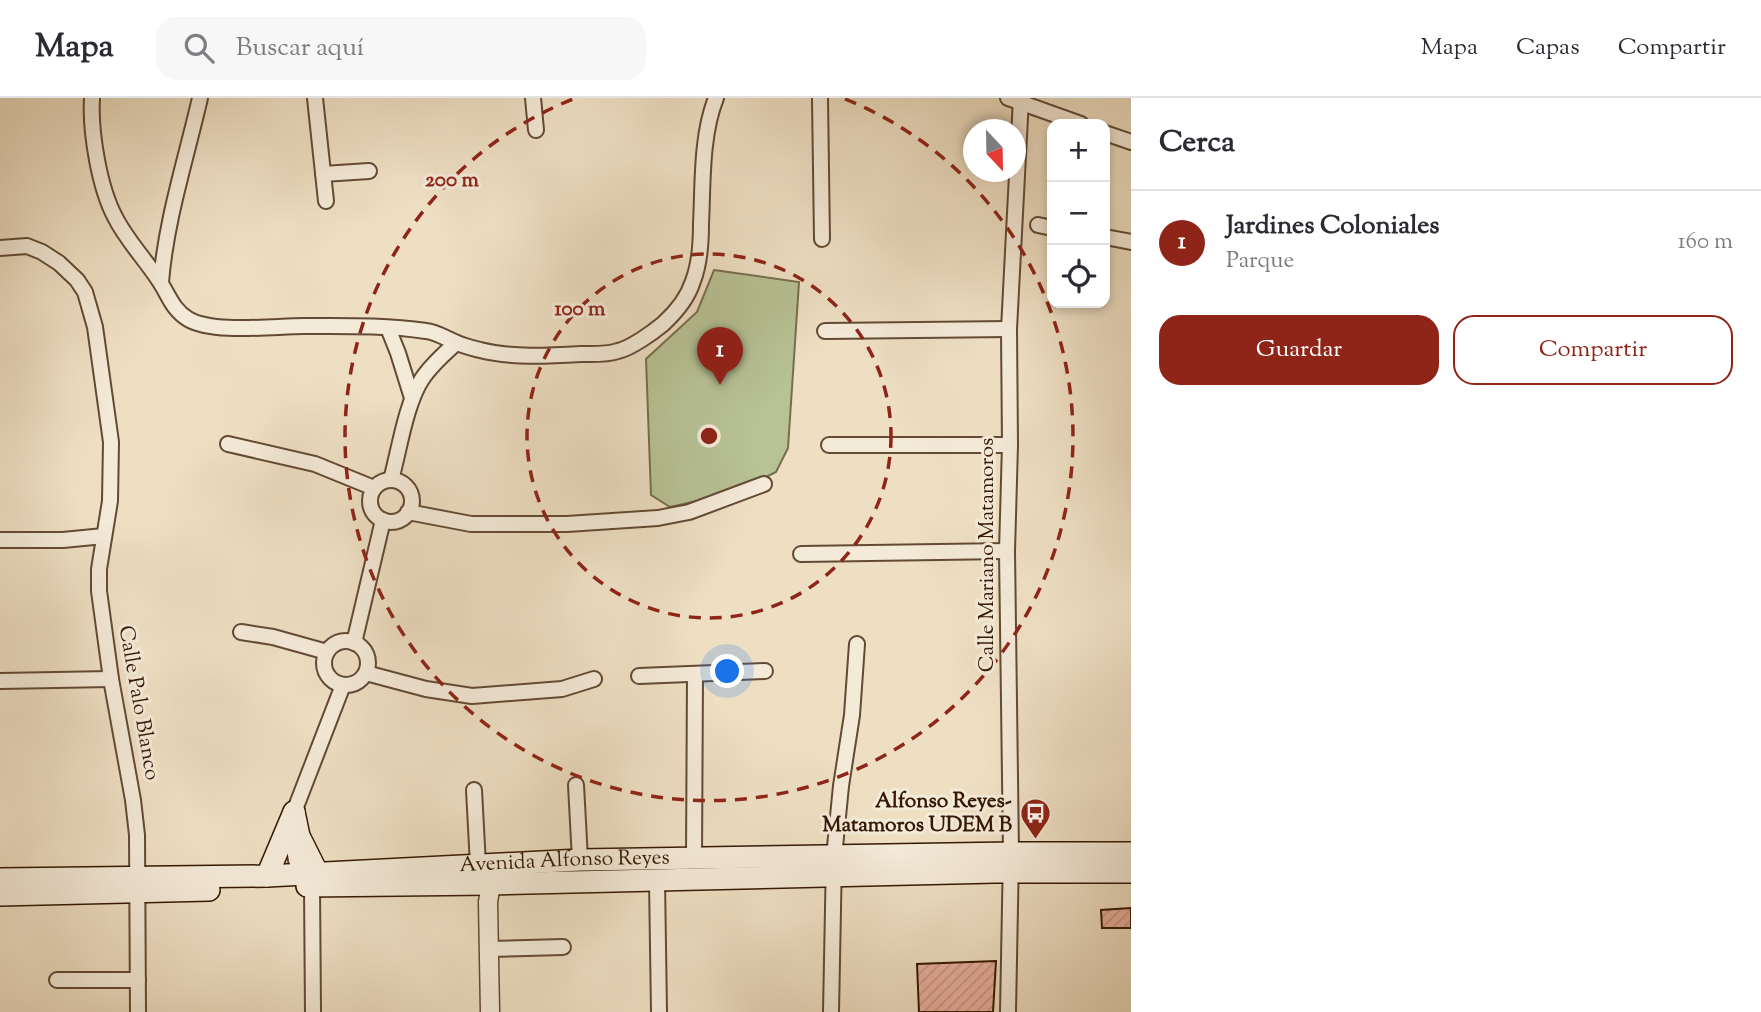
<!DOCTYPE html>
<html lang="es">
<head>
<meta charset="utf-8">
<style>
	body { margin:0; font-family:"Sorts Mill Goudy",serif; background:#f7f7f7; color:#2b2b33 }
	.controls { position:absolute; right:21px; top:21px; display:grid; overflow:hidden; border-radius:14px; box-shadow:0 4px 10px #0003 }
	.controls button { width:63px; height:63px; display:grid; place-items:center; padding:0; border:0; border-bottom:2px solid #e1e1e2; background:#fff; color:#2b2b33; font:35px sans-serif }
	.compass { position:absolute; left:963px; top:21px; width:63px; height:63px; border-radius:50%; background:#fff; box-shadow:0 4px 10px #0003; rotate:158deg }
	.you { position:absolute; left:728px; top:574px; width:24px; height:24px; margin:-18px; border:5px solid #fff; border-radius:50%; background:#1a73e8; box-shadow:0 0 0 10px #1a73e833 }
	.badge { display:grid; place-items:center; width:46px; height:46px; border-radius:50%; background:#8f2418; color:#fff; font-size:23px; font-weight:700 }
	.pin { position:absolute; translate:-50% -58px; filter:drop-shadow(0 2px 4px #0008) }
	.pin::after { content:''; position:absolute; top:37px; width:24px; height:21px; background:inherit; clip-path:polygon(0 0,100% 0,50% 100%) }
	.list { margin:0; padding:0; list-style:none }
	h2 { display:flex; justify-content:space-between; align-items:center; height:91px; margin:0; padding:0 28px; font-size:30px }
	h2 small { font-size:23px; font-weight:400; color:#7c7c81 }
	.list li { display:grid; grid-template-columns:46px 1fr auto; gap:21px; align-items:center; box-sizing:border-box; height:105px; padding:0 28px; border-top:2px solid #e1e1e2 }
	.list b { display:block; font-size:26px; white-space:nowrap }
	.list p { margin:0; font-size:23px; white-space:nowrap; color:#7c7c81 }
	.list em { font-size:23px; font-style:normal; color:#7c7c81 }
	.actions { display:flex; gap:14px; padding:21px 28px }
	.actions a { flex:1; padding:16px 0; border:2px solid #8f2418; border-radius:21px; text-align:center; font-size:24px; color:#8f2418 }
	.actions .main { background:#8f2418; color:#fff }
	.icon { flex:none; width:38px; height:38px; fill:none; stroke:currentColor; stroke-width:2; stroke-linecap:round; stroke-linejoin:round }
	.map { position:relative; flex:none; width:1131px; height:914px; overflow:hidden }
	header { display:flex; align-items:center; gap:42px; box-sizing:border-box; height:98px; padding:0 35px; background:#fff; border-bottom:2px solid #e1e1e2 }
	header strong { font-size:33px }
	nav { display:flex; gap:38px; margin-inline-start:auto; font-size:24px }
	.search { width:490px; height:63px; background:#f7f7f7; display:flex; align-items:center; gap:18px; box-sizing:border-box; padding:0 24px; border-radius:21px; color:#7c7c81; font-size:26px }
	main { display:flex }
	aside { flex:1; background:#fff }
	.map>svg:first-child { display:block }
</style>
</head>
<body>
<header>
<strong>Mapa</strong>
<div class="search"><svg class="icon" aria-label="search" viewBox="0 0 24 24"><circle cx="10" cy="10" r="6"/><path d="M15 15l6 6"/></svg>Buscar aquí</div>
<nav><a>Mapa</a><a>Capas</a><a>Compartir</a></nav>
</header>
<main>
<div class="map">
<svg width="1131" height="914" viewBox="0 0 1131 914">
	<defs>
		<pattern id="building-hatch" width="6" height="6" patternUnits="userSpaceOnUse" patternTransform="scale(1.75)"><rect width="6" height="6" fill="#e8af9d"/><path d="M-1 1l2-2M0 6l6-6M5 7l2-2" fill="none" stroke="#c89686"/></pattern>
	</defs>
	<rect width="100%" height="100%" fill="#eedfc3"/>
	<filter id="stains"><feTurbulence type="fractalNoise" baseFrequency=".00286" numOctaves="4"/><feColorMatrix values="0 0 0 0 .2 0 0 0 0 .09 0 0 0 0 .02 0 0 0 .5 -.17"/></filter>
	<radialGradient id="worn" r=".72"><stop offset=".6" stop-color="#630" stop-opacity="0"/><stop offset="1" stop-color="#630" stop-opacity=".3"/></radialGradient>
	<!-- green -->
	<polygon fill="#b7c295" stroke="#766e4c" stroke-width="2" points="714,172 799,184 788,350 776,374 762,381 724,397 670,409 651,397 646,261 697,214"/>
	<!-- building -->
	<g fill="url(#building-hatch)" stroke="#351904" stroke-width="2">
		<polygon points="1131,810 1131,830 1102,830 1101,812"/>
		<polygon points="996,863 993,914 919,914 917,866"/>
	</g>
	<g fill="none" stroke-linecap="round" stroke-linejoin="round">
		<defs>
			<g id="minor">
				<path d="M92,0C90,33 99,89 115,119C127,143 146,162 160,184C169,198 173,212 188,221C213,236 274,228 304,228C344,228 386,227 426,233C436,234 445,240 455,244C463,248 472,250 480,252C512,260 548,258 581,256C592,256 606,257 618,253C631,250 652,235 663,226C675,215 688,199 693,183C700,165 701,145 701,126C703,86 701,37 716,0"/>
				<polyline points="315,0 326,103"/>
				<polyline points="533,0 536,32"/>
				<polyline points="820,0 822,141"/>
				<polyline points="1008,0 1081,26"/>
				<polyline points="1105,35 1131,44"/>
				<polyline points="323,76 369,73"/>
				<polyline points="1038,127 1052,130"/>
				<polyline points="1105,139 1131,144"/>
				<polyline points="0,150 27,148 42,154 59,165 77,182 85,194 95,229 111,344 110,403 99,471 99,493 111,581 133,702 137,737 138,914"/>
				<path d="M161,184C166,122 186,61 200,0"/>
				<polyline points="388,230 398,255 412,300"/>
				<polyline points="825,233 1009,231"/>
				<polyline points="228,346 315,366 374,390"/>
				<polyline points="829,347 1010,347"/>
				<path d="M391,382C399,353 406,305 422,281C431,267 444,256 456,245"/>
				<circle cx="391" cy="403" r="21"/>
				<polyline points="408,414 471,426 567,426 658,420 689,414 764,386"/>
				<polyline points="0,442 63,442 104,438"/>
				<polyline points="801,456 1007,453"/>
				<polyline points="241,534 273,539 327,554"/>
				<circle cx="346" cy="565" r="22"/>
				<polyline points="354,545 383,422"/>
				<polyline points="366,575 426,591 472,598 562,591 594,581"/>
				<polyline points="639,578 765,573"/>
				<polyline points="0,583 111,581"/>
				<polyline points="576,687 580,762"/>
				<polyline points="474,692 478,767"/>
				<polyline points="694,761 695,577"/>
				<polyline points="657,782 659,914"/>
				<polyline points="489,851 563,849"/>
				<polyline points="57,882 138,882"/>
				<polyline points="313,914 312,788 300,775 296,762 292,739 294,714 343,587"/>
				<polyline points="831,914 834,759 841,688 852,617 857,546"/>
				<polyline points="1008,914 1011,755 1007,453 1010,347 1009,231 1021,0"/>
			</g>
			<polyline id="tertiary" points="490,914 488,804 491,786"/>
			<g id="secondary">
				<polyline points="294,714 299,738 317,774"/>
				<polyline points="267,778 294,714"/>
				<path id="s1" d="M0,781L267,778L580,762L1011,755H1131"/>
				<polyline points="307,788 491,786 995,774 1131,774"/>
				<polyline points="0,797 209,792"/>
			</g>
		</defs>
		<!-- minor casing -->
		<use href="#minor" stroke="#634a34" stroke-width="18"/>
		<!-- tertiary casing -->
		<use href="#tertiary" stroke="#634a34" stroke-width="21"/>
		<!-- secondary casing -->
		<use href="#secondary" stroke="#351904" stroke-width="24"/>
		<!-- minor -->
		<use href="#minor" stroke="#f4ead8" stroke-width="14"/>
		<!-- tertiary -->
		<use href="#tertiary" stroke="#f4ead8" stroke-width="18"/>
		<!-- secondary -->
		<use href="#secondary" stroke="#f4ead8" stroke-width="21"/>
	</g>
	<!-- distance rings -->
	<g fill="none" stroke="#8f2418" stroke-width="3.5" stroke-dasharray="12 9">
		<circle cx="709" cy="338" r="182"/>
		<path d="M845 1A364 364 0 1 1 573 1"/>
	</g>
	<!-- icons -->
	<defs>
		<symbol id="bus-pin" viewBox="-11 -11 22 30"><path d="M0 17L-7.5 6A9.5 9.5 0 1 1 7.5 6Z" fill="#8f2418" stroke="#f4ead8"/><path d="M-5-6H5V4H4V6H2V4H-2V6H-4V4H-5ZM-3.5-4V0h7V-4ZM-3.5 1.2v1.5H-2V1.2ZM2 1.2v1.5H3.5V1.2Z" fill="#fff"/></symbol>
	</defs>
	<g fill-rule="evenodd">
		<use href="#bus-pin" x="1018" y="698" width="35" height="47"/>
	</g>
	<g text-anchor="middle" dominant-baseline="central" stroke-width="6" stroke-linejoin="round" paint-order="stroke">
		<!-- street labels -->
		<g font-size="21" fill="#351904" stroke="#f4ead8">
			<text transform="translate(988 457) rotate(-90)">Calle Mariano Matamoros</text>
			<text transform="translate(138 605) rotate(80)">Calle Palo Blanco</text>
			<text stroke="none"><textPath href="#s1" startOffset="565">Avenida Alfonso Reyes</textPath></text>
		</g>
		<!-- poi labels -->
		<g font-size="21" font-weight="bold" fill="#351904" stroke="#f4ead8" text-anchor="end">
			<text x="1012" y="704">Alfonso Reyes-<tspan x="1012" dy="24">Matamoros UDEM B</tspan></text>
		</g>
	</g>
	<circle cx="709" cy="338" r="10" fill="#8f2418" stroke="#f4ead8" stroke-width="3.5"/>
	<g font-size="21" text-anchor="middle" font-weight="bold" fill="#8f2418" stroke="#f4ead8" stroke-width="6" stroke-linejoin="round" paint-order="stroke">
		<text x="452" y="88">200 m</text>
		<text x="580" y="217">100 m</text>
	</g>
	<rect width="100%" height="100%" filter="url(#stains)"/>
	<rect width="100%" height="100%" fill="url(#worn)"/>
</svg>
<div class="controls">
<button>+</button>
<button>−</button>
<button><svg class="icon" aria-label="locate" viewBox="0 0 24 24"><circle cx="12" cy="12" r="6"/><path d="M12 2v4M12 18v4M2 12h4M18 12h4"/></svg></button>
</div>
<svg class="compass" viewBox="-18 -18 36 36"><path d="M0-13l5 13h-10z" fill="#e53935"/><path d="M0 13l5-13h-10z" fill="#7c7c81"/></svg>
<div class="you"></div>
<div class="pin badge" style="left:720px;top:287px">1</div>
</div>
<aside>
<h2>Cerca<small></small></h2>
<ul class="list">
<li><span class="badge">1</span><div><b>Jardines Coloniales</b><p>Parque</p></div><em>160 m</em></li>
</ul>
<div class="actions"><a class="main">Guardar</a><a>Compartir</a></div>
</aside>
</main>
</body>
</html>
